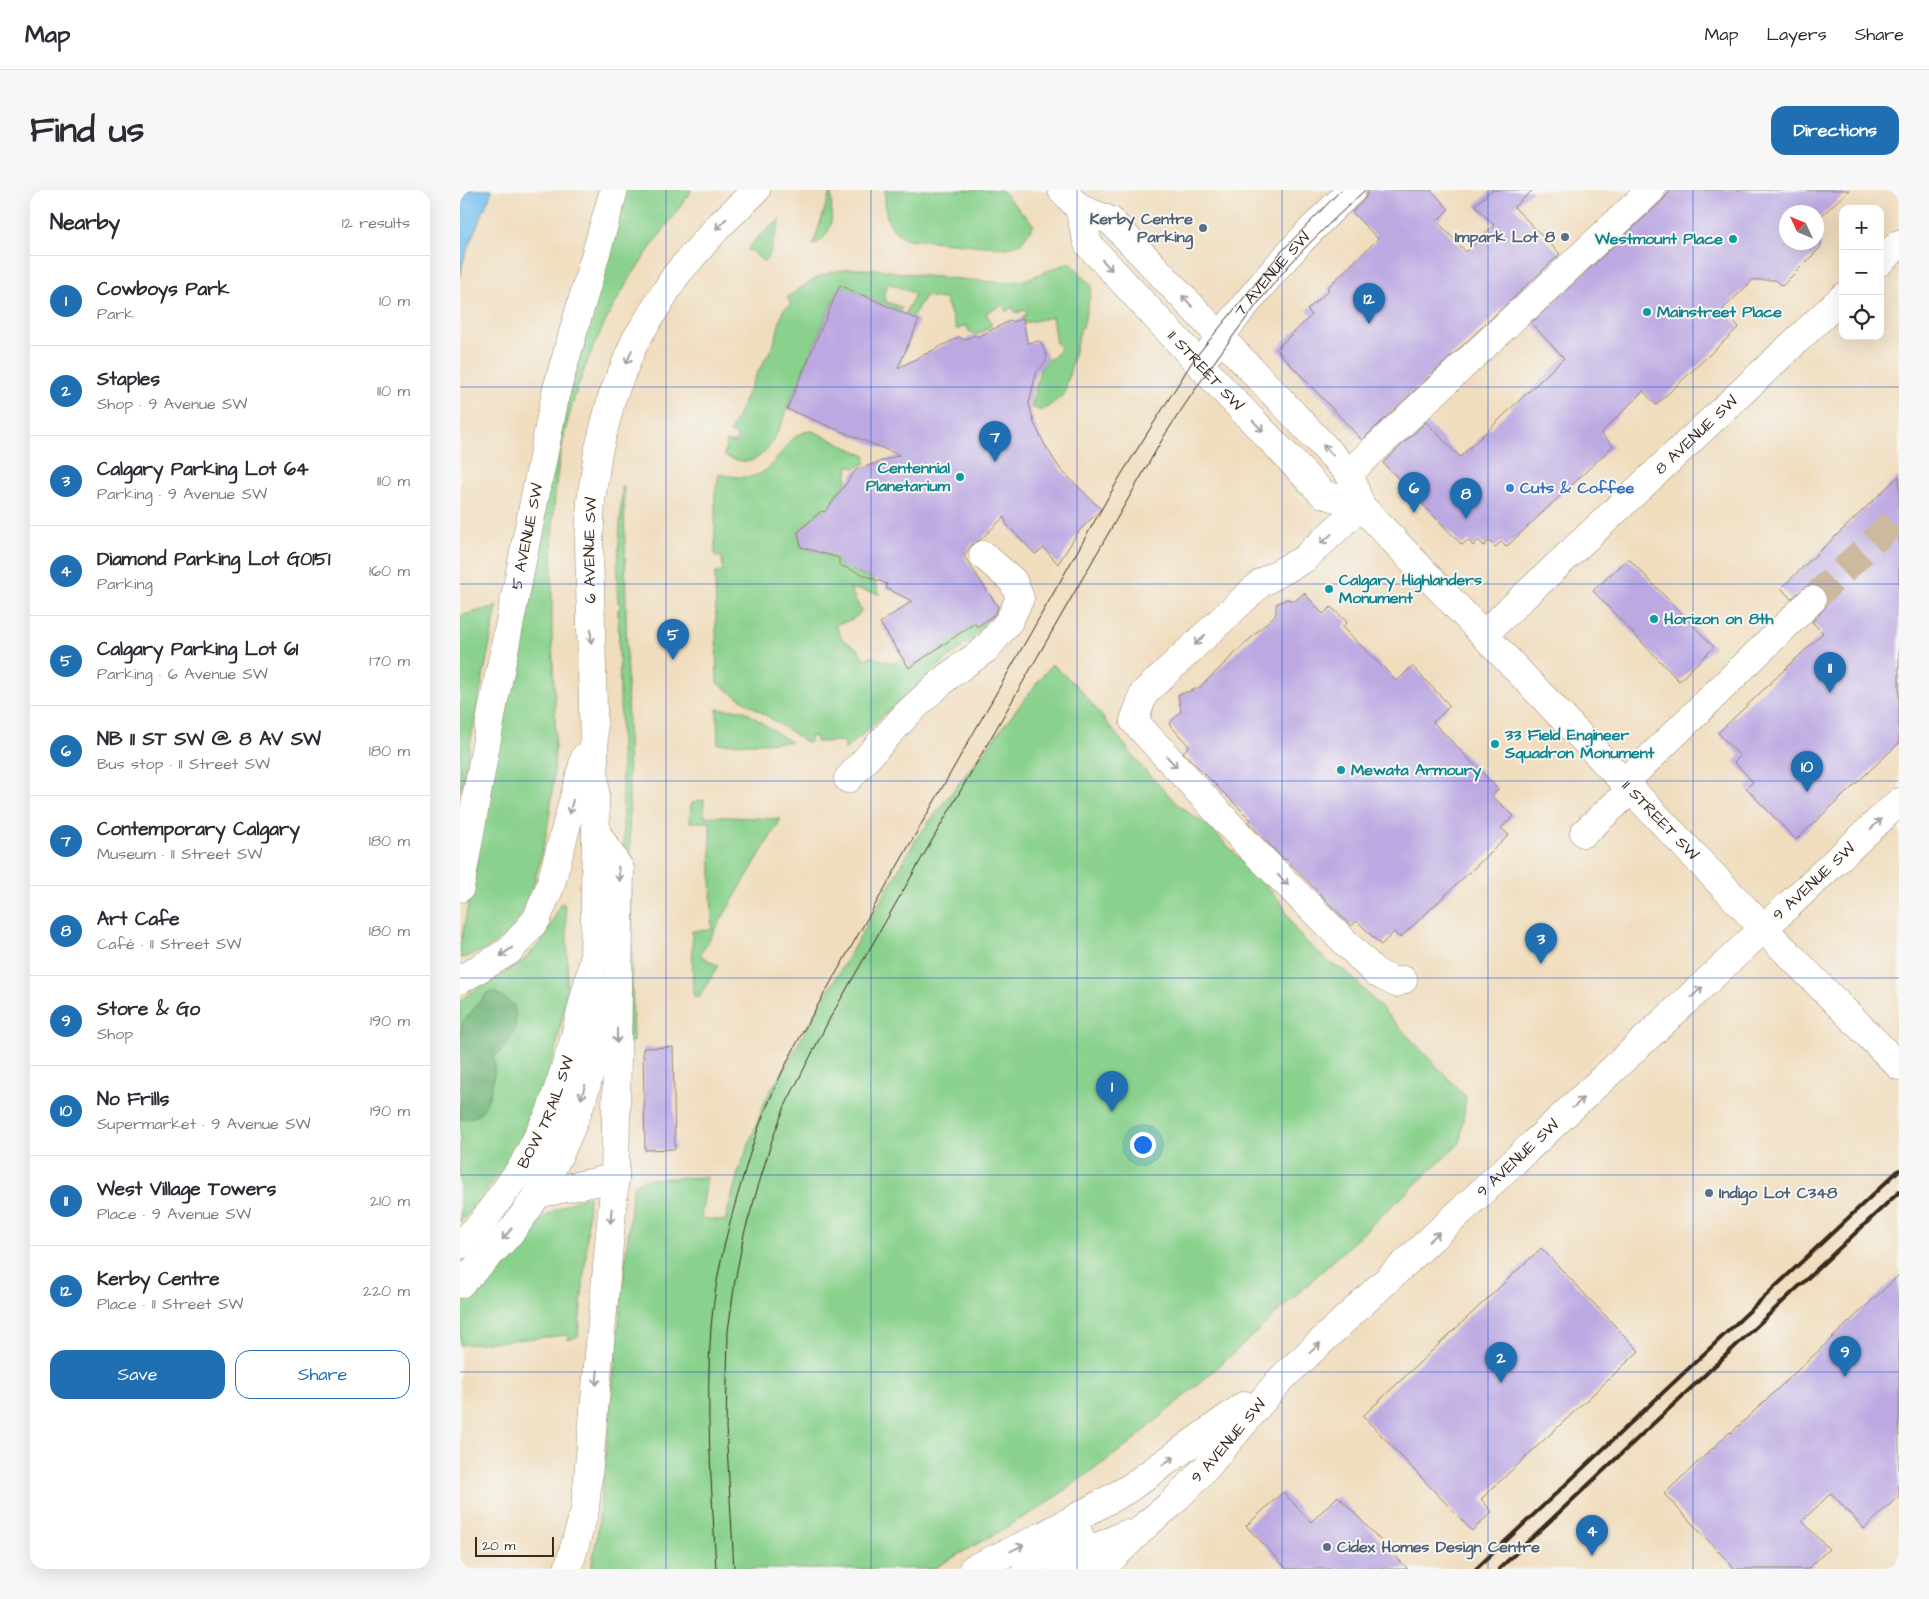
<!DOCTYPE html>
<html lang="en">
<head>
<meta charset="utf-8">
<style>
	body { margin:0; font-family:"Architects Daughter",sans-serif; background:#f7f7f7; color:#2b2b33 }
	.controls { position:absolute; right:15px; top:15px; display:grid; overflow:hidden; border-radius:10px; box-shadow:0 5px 20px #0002 }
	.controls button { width:45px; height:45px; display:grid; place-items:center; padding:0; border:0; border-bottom:1px solid #e1e1e2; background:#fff; color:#2b2b33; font:25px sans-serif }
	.compass { position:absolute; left:1319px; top:15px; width:45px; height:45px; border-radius:50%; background:#fff; box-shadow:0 5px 20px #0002; rotate:314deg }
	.scale { position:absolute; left:15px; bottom:12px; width:79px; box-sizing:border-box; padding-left:5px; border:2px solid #3b2a1e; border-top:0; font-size:14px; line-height:18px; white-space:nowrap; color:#3b2a1e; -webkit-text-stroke:4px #f6f6f2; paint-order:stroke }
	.you { position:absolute; left:682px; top:954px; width:18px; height:18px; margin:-12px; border:4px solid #fff; border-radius:50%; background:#1a73e8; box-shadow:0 0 0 8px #1a73e833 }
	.badge { display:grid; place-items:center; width:32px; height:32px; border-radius:50%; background:#1f6fb2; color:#fff; font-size:16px; font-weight:700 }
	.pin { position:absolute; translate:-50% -41px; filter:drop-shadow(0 1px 2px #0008) }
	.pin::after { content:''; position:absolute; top:26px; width:18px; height:15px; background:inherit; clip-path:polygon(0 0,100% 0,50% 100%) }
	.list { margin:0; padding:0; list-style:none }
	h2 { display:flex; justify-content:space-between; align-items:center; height:65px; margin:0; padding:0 20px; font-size:21px }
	h2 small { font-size:16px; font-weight:400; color:#7c7c81 }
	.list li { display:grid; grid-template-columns:32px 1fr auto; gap:15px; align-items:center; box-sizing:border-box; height:90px; padding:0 20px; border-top:1px solid #e1e1e2 }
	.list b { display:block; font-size:19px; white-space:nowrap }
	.list p { margin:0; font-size:16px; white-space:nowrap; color:#7c7c81 }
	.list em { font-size:16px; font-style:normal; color:#7c7c81 }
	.actions { display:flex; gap:10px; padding:15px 20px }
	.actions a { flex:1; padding:11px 0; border:1px solid #1f6fb2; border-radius:15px; text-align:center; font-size:18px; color:#1f6fb2 }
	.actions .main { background:#1f6fb2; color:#fff }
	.icon { flex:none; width:28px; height:28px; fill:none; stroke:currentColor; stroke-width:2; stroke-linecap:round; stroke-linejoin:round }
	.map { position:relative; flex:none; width:1439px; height:1379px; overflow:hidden; border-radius:15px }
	header { display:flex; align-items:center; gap:30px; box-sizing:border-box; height:70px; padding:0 25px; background:#fff; border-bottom:1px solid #e1e1e2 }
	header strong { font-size:24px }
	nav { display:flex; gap:28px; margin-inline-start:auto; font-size:18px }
	.intro { display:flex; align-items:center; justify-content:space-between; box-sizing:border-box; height:120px; padding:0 30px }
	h1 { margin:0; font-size:35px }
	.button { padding:12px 22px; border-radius:15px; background:#1f6fb2; color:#fff; font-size:18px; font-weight:700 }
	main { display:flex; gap:30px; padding:0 30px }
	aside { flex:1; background:#fff; border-radius:15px; box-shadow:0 5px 20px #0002 }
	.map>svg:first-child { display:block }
</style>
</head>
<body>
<header>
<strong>Map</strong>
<nav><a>Map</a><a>Layers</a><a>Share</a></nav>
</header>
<div class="intro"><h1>Find us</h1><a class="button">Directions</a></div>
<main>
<aside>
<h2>Nearby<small>12 results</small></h2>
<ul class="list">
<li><span class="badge">1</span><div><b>Cowboys Park</b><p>Park</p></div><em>10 m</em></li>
<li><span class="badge">2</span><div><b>Staples</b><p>Shop · 9 Avenue SW</p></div><em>110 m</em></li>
<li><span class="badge">3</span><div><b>Calgary Parking Lot 64</b><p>Parking · 9 Avenue SW</p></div><em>110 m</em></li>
<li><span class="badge">4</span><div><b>Diamond Parking Lot G0151</b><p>Parking</p></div><em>160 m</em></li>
<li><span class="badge">5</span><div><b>Calgary Parking Lot 61</b><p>Parking · 6 Avenue SW</p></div><em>170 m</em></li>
<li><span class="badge">6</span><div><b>NB 11 ST SW @ 8 AV SW</b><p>Bus stop · 11 Street SW</p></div><em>180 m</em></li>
<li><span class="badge">7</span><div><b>Contemporary Calgary</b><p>Museum · 11 Street SW</p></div><em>180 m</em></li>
<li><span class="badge">8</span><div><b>Art Cafe</b><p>Café · 11 Street SW</p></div><em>180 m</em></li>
<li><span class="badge">9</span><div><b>Store &amp; Go</b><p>Shop</p></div><em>190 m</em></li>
<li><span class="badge">10</span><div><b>No Frills</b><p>Supermarket · 9 Avenue SW</p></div><em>190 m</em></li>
<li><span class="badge">11</span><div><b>West Village Towers</b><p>Place · 9 Avenue SW</p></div><em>210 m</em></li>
<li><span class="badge">12</span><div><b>Kerby Centre</b><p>Place · 11 Street SW</p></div><em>220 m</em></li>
</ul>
<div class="actions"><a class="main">Save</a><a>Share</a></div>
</aside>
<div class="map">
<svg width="1439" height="1379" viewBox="0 0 1439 1379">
	<rect width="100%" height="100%" fill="#f6f6f2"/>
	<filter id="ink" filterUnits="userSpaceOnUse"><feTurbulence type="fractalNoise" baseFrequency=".02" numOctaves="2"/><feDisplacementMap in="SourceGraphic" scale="10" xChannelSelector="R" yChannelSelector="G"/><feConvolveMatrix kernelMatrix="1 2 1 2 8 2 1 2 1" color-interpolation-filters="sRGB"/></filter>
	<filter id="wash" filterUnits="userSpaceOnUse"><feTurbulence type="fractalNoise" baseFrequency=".0096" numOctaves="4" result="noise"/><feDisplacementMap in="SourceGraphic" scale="20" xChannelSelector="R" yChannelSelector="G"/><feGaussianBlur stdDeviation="1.12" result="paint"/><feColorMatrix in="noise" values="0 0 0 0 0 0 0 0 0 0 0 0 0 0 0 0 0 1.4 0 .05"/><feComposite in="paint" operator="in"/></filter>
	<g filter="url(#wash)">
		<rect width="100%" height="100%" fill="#f0ddbe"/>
		<!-- green -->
		<g fill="#89d18c" stroke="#627e55">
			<path d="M163,0H232C204,40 172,80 150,123C129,162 114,203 104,246C91,304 92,363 92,422C91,468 97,513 95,558C94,599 89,639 78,679C69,713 59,743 24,760C16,763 9,767 1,768L0,757L90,278Z"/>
			<path d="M371,0H373L371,4C372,25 375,45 353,55Z"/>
			<path d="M425,0H541L574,35L561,53L547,58L449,49C425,42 425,21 425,0Z"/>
			<polygon points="321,29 308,68 304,72 292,61 287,60 296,49"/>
			<path d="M610,72L632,96L623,137H621L604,205L582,221L571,217L580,179L584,176L585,170L593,168L601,159L596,154L592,127L564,133L563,126L567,125L565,120L556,123L552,117L546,122L543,115L526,123L531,133V137L516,145L509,141L506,135L497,140L485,109L465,106L452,127L445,124L455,104L429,93L423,105L426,107L425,111L442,118L440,122L380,95L327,218L328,219C321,235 308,270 287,271C280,272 271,268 264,266L267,251L275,253L278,246L270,243L295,187L314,154L323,120L331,115L327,107L356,88L371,82L390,79H416L465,86L547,93L565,90Z"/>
			<path d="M353,241L406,266L405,274L395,278L388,275L386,293L372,313L373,322L361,321L338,342L341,357L371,366L380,359L379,376L393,374L391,380L413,389L420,404L388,398L391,400L400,419H402C397,430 386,432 375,434L382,449L398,459L404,469L411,467L433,473L443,468L449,478L513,435L516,438L536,423L511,450L476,478L385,560L384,551L356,552L355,546L350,547V552H346L257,493L255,383L263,382L262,367H255V304L259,284C271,286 282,289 294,286C320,280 325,240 353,241Z"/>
			<polygon points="162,297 164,297 173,852 168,851 158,419 161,416 158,412 157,389"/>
			<polygon points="37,416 0,606 0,426"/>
			<polygon points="592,474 620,499 683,578 716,613 733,626 749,636 820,711 835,739 845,751 871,774 887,782 1006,907 1000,953 775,1162 668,1255 580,1318 473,1379 131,1379 137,1347 173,996 183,989 247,987 241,1028 265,1031 278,983 306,909 458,646"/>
			<polygon points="257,519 283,520 331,552 258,554"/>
			<polygon points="244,610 244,626 321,629 240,765 258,776 238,808 234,806 233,803 232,741 252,740 250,632 230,632 231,614 236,611"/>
			<path d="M103,713L105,715C107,744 109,775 106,803C96,890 59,969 0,1032V811C17,796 37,789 56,776C78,760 91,738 100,714Z"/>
			<path d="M129,1006L126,1066L118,1146L108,1150V1145L0,1155V1110C37,1072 76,1019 129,1006Z"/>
		</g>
		<!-- forest -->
		<path fill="#6eb378" stroke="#546e4b" d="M35,802L54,815C59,836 52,855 34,866C37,879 30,915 19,924C14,928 6,929 0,929V844L3,832L27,803Z"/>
		<!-- water -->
		<path fill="#75c1ef" stroke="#587686" d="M0,0H32C22,29 5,56 0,86Z"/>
		<g id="blocks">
			<!-- building -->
			<g fill="#bca9e2" fill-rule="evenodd">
				<polygon points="907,0 971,0 989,19 977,31 1006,62 1034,35 1015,15 1032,0 1073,0 1054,17 1100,64 902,250 816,159 852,125 847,120 869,100 867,98 918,49 892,22 903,11 907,5"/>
				<path d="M1211,0H1389L1359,28L1361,57L1322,96L1316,90H1293L1263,119L1279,137L1196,215L1183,201L1141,243L1153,256L1046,357L1041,352L1035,357L1029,351L1024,356L1018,350L1013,356L1008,350L1002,355L923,273L966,232L1000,267L1104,168L1071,133L1202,11ZM1326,22H1356V52H1326Z"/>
				<polygon points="380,95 459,130 438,178 499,147 504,150 515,145 518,147 551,130 553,132 563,128 567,153 580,151 587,166 585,173 576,183 569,214 574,233 585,255 600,279 641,319 619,341 598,374 584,358 575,364 547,335 544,327 520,350 512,354 504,366 538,417 536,423 517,437 515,433 449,478 420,433 452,411 426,398 427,394 379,375 379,368 341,357 338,342 361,321 365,322 396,280 439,265 327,219"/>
				<polygon points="1439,286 1439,553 1336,650 1286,598 1293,592 1274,572 1280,566 1258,543 1363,443 1352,432 1367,415 1367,407 1363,400 1356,395 1348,395 1331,409 1321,398"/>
				<polygon points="1168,368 1254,457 1219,491 1133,401"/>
				<polygon points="844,403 863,424 871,417 887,432 882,437 937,491 952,476 990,516 973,532 1038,599 1032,606 1054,626 1041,638 1049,645 940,748 934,742 921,755 897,731 891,736 826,669 825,670 801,646 788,632 791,630 723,562 729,556 709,534 721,521 718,505 739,498 816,424 816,414 827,409 835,411"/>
				<polygon points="213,857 215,959 185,960 183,858"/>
				<polygon points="1081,1058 1179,1161 1021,1309 1032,1322 1012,1341 903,1226"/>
				<polygon points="1439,1085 1439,1306 1404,1339 1371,1303 1342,1331 1369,1359 1348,1379 1275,1379 1204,1304 1270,1242 1271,1243"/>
				<polygon points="823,1302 851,1332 878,1306 948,1379 827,1379 786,1336"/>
			</g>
		</g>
	</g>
	<g filter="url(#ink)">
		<use href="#blocks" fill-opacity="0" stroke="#96846e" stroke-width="1"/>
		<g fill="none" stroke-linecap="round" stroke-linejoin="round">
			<!-- minor-tunnel -->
			<polyline stroke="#ccb99e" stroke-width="28" stroke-dasharray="28 14" stroke-linecap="butt" points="1352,410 1439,327"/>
			<defs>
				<g id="minor">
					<path id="s1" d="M602,0L619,18L651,31L889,283L901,316L1304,739L1439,876"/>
					<path id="s2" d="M619,18L628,54L770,207L863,304L901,316"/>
					<polyline points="1420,72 1439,54"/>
					<polyline points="1068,116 1191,0"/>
					<path id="s3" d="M750,161C792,103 839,49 892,0"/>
					<polyline points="889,283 1060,122"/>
					<polyline points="901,316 844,369 801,393 684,503 674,531 790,657 915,782 936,793 943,790"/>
					<path id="s4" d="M1024,444L1383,107"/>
					<polyline points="388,589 446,525 464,508 487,487 526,459 549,431 560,408 553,391 523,365"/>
					<polyline points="1165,592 1352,410"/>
					<polyline points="1124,643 1172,599"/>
					<path id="s5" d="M0,698L33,516L96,202L154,0"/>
				</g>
				<g id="major">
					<polyline points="0,790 49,761 76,730 90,697 125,567"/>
					<polyline points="77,1004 155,988"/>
					<path id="s6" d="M0,1055L22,1033L62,977L90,923L113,854L134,769L136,642L129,354L131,311L138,262L152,207L175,151L216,85L257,38L296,0"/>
					<path d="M0,1094C16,1078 33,1062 48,1045C87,998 119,931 133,871C138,848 140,823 141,800"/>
					<polyline points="108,1379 125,1320 155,988 160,679 136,642"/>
					<polyline points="513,1379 581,1347 668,1299 785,1215"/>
					<polyline points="566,1379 619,1344"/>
					<polyline points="604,1379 634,1359 666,1344"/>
					<path id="s7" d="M641,1379L688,1333L711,1314L746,1278L819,1191L1439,612"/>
				</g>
			</defs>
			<!-- minor casing -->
			<use href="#minor" stroke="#96846e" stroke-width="29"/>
			<!-- major casing -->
			<use href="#major" stroke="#96846e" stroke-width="29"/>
			<!-- minor -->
			<use href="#minor" stroke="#fff" stroke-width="28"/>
			<!-- major -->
			<use href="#major" stroke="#fff" stroke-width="28"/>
			<!-- tram -->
			<g stroke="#3b2a1e" stroke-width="1">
				<path d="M256,1379C252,1299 245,1218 251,1137C255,1092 265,1047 278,1004C287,974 295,943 308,914C321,882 338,850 355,820L661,285L734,169L821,62L881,0"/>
				<path d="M274,1379L266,1237L268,1141L275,1091L284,1044L312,950L325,916L370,828L706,243C745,184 785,126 831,73C854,47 880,24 905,0"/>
			</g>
			<!-- rail -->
			<g stroke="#3b2a1e" stroke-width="4">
				<polyline points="1016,1379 1439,980"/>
				<polyline points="1039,1379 1439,1002"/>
			</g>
		</g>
		<!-- one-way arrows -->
		<defs><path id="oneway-shaft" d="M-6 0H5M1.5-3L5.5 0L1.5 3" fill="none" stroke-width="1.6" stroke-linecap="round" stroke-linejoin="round" transform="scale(1.25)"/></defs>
		<g stroke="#a79f9a">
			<use href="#oneway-shaft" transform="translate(261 34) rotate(135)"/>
			<use href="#oneway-shaft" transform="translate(647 75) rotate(47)"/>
			<use href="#oneway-shaft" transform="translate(727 111) rotate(-133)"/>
			<use href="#oneway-shaft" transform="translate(169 167) rotate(112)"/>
			<use href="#oneway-shaft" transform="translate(798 236) rotate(46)"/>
			<use href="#oneway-shaft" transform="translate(868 260) rotate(-133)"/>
			<use href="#oneway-shaft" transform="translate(866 349) rotate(138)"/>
			<use href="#oneway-shaft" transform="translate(131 446) rotate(89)"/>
			<use href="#oneway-shaft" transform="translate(740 450) rotate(136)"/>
			<use href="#oneway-shaft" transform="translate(712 572) rotate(47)"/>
			<use href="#oneway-shaft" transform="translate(111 617) rotate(105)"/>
			<use href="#oneway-shaft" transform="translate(1416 634) rotate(-43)"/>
			<use href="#oneway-shaft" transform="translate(159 684) rotate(84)"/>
			<use href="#oneway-shaft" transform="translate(823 690) rotate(45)"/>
			<use href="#oneway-shaft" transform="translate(46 762) rotate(144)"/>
			<use href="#oneway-shaft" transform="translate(1237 802) rotate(-43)"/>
			<use href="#oneway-shaft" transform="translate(157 846) rotate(91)"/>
			<use href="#oneway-shaft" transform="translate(123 902) rotate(107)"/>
			<use href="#oneway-shaft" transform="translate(1118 913) rotate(-43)"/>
			<use href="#oneway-shaft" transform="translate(151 1026) rotate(95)"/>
			<use href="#oneway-shaft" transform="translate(47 1044) rotate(130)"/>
			<use href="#oneway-shaft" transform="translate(974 1047) rotate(-43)"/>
			<use href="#oneway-shaft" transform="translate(855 1158) rotate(-43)"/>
			<use href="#oneway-shaft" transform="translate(137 1188) rotate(95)"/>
			<use href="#oneway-shaft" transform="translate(708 1271) rotate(-36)"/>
			<use href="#oneway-shaft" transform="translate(557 1358) rotate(-26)"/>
		</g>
	</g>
	<!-- grid -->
	<path fill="none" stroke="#1d4ed8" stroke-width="1" stroke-opacity="0.55" d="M206,0V1379M411,0V1379M617,0V1379M822,0V1379M1028,0V1379M1233,0V1379M0,197H1439M0,394H1439M0,591H1439M0,788H1439M0,985H1439M0,1182H1439"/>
	<!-- markers -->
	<g fill="#5c6f8a" stroke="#f6f6f2" stroke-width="2">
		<circle cx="743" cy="38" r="5"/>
		<circle cx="1105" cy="47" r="5"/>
		<circle cx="1249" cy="1003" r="5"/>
		<circle cx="867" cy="1357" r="5"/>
	</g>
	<g fill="#0f9aa8" stroke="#f6f6f2" stroke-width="2">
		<circle cx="1273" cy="49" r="5"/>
		<circle cx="1187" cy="122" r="5"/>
		<circle cx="500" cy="287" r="5"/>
		<circle cx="869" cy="399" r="5"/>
		<circle cx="1194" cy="429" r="5"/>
		<circle cx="1035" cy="554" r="5"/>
		<circle cx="881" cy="580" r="5"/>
	</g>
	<circle fill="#3f7fe0" stroke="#f6f6f2" stroke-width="2" cx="1050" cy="298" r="5"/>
	<g text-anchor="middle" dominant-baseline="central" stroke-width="4" stroke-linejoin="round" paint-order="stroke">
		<!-- service labels -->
		<g font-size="16" font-weight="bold" fill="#4e5e75" stroke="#f6f6f2" text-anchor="end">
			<text x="733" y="29">Kerby Centre<tspan x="733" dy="18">Parking</tspan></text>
			<text x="1095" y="47">Impark Lot 8</text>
			<text x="1259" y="1003" text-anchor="start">Indigo Lot C348</text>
			<text x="877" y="1357" text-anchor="start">Cidex Homes Design Centre</text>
		</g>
		<!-- culture labels -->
		<g font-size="16" font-weight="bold" fill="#0d838f" stroke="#f6f6f2" text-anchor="start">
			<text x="1263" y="49" text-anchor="end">Westmount Place</text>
			<text x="1197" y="122">Mainstreet Place</text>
			<text x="490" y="278" text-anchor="end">Centennial<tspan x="490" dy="18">Planetarium</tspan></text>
			<text x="879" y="390">Calgary Highlanders<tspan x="879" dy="18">Monument</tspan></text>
			<text x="1204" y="429">Horizon on 8th</text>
			<text x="1045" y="545">33 Field Engineer<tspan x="1045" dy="18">Squadron Monument</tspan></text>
			<text x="891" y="580">Mewata Armoury</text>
		</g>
		<!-- street labels -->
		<g font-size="16" fill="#3b2a1e" stroke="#f6f6f2">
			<text stroke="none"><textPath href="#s3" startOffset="99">7 AVENUE SW</textPath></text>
			<text stroke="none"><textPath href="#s2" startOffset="210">11 STREET SW</textPath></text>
			<text stroke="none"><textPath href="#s4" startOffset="291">8 AVENUE SW</textPath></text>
			<text stroke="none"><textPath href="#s5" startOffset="358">5 AVENUE SW</textPath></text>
			<text stroke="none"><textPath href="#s6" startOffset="730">6 AVENUE SW</textPath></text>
			<text stroke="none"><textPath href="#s1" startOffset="875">11 STREET SW</textPath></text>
			<text stroke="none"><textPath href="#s7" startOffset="991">9 AVENUE SW</textPath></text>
			<text stroke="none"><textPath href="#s6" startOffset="160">BOW TRAIL SW</textPath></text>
			<text stroke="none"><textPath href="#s7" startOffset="586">9 AVENUE SW</textPath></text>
			<text stroke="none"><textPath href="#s7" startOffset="181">9 AVENUE SW</textPath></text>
		</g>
		<!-- shop labels -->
		<g font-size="16" font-weight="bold" fill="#366cbe" stroke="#f6f6f2" text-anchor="start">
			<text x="1060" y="298">Cuts &amp; Coffee</text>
		</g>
	</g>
</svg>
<div class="controls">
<button>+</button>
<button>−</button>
<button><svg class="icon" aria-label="locate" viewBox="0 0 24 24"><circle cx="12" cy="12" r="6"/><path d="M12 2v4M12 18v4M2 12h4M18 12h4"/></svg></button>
</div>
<svg class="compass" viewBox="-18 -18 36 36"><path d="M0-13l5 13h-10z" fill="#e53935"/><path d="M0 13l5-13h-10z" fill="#7c7c81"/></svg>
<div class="scale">20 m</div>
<div class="you"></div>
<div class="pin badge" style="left:652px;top:922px">1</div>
<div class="pin badge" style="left:1041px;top:1193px">2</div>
<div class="pin badge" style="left:1081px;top:774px">3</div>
<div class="pin badge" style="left:1132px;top:1366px">4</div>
<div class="pin badge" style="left:213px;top:470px">5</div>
<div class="pin badge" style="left:954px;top:323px">6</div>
<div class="pin badge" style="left:535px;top:272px">7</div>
<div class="pin badge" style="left:1006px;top:329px">8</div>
<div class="pin badge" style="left:1385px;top:1187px">9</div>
<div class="pin badge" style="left:1347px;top:602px">10</div>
<div class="pin badge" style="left:1370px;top:503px">11</div>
<div class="pin badge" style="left:909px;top:134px">12</div>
</div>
</main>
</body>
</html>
